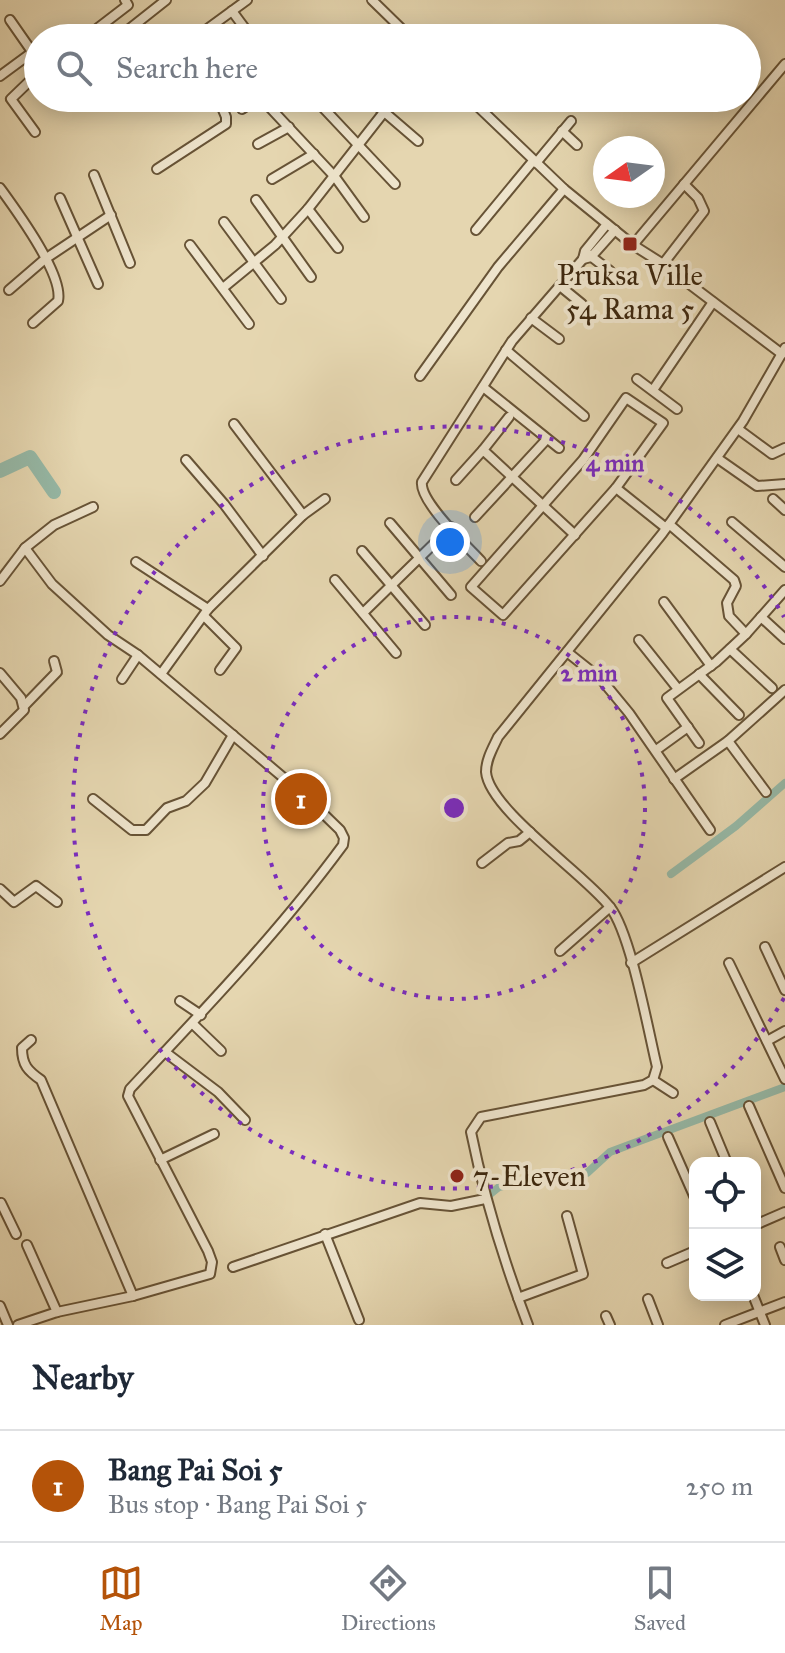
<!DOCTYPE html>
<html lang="en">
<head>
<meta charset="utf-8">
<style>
	body { margin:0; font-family:"IM FELL Great Primer",serif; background:#f6f6f7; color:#1f2937 }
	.controls { position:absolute; right:24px; bottom:24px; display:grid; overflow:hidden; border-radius:16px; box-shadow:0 4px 20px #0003 }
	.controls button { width:72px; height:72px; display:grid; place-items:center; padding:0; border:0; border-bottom:2px solid #e0e1e3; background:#fff; color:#1f2937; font:40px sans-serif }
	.compass { position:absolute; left:593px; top:136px; width:72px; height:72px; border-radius:50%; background:#fff; box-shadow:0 4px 20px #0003; rotate:256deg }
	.you { position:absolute; left:450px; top:542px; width:28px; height:28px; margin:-20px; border:6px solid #fff; border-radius:50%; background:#1a73e8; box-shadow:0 0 0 12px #1a73e833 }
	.badge { display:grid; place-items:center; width:52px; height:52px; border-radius:50%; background:#b45309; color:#fff; font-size:26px; font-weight:700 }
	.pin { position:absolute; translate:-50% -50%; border:4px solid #fff; box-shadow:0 2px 8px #0006 }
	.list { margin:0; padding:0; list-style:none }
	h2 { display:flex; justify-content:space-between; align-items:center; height:104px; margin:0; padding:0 32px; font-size:34px }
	h2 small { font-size:26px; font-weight:400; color:#747a83 }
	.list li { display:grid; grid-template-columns:52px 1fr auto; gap:24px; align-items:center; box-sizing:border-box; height:112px; padding:0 32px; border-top:2px solid #e0e1e3 }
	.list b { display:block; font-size:30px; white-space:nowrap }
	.list p { margin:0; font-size:26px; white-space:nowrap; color:#747a83 }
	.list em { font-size:26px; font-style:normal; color:#747a83 }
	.icon { flex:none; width:44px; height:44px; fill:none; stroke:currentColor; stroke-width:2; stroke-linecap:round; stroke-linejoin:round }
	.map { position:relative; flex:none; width:785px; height:1325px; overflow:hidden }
	.search { position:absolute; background:#fff; box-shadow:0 4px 20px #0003; left:24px; right:24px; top:24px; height:88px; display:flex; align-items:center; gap:20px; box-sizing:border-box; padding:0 28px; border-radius:44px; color:#747a83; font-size:30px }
	.sheet { height:216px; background:#fff }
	nav { display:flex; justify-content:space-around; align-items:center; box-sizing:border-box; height:112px; border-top:2px solid #e0e1e3; background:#fff; font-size:22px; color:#747a83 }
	nav a { display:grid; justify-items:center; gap:4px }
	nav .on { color:#b45309 }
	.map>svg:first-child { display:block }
</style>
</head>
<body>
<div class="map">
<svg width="785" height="1325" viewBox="0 0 785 1325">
	<rect width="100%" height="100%" fill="#e5d6b0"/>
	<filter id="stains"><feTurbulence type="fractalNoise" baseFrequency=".0025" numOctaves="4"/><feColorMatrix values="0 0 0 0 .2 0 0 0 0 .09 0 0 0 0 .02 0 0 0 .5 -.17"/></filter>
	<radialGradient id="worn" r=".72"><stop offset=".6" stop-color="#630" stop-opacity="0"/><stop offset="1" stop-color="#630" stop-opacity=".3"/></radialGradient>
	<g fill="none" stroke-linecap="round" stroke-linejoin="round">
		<!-- canal -->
		<g stroke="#96b9a7" stroke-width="8">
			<polyline points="671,874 736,826 785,783"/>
			<polyline points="489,1195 499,1187 527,1180 560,1181 587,1173 610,1152 785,1087"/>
		</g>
		<!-- river -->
		<polyline stroke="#96b9a7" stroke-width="14" points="0,471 30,457 54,492"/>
		<defs>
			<g id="minor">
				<polyline points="372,0 411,38"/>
				<polyline points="232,11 252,38"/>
				<polyline points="10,20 33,53"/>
				<polyline points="85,38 128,5 125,0"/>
				<polyline points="118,38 166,0"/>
				<polyline points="195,38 247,0"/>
				<polyline points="0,76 38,48"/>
				<polyline points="261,98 335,177 364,217"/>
				<polyline points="314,98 395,184"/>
				<polyline points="368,98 418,141"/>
				<polyline points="469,98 564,189 633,245 663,264 782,354"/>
				<polyline points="242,109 259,98"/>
				<polyline points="562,131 577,145"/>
				<polyline points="35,132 11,99 38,73"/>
				<polyline points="258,144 289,127"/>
				<polyline points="536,163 571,121"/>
				<polyline points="157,169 226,124 226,117 218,98"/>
				<polyline points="94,175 130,263"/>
				<polyline points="272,179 314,154"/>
				<path d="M0,188C16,210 64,275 58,301L33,323"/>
				<polyline points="60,198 98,284"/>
				<polyline points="256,200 311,277"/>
				<polyline points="308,209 338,248"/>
				<polyline points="224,222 281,299"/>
				<polyline points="476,230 533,161"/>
				<polyline points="190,245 249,324"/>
				<polyline points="633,245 785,64"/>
				<polyline points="588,254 610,271"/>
				<polyline points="583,259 591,257 615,230"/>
				<polyline points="663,264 704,211 698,198 684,184"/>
				<polyline points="560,286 582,304"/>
				<polyline points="223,288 275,245 308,209 395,98"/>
				<polyline points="9,290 45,259 111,215"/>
				<polyline points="531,318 559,339"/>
				<polyline points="506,350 584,416"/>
				<polyline points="420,376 498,267 564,189"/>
				<polyline points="637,379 677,409"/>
				<polyline points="483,387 559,448"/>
				<polyline points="653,390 713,302"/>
				<polygon points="626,398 663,423 616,488 503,615 471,587 583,460"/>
				<polyline points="234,424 303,515"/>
				<polyline points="738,429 772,454 785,448"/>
				<polyline points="483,450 509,417"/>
				<polyline points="717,458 757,486 785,484"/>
				<polyline points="186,460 224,504 263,556"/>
				<polyline points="456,480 483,450 575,535"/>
				<polyline points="616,488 666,528"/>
				<polyline points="773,499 785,510"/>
				<polyline points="475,517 546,440"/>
				<polyline points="732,522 785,567"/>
				<polyline points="390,523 451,595"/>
				<polyline points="669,524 734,580 736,586 727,603 729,616 746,634"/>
				<polyline points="25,548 54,525 93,507"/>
				<polyline points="362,551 425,625"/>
				<path d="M481,561C467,546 419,501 422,482L512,341L583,259L585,251L607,224"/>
				<polyline points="136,562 208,609"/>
				<polyline points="335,580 396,653"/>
				<path d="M0,581L25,548L52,584L108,635L138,655L304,795L340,830L344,838L343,845C279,932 204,1010 130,1089L128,1096L208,1251L212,1262L210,1274L133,1296L57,1312L18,1325"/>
				<polyline points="664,602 711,666"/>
				<polyline points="363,613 451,527"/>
				<polyline points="204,616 236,648 220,670"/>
				<polyline points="761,617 785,639"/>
				<polyline points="639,640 678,689"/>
				<polyline points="730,649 772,688"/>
				<polyline points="567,652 601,679 629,713 710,830"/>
				<polyline points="0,673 21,698 24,710 0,734"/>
				<polyline points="161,674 208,609 303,515 325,499"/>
				<polyline points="699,674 739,715"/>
				<polyline points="122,679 138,655"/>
				<polyline points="24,706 57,672 54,661"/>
				<polyline points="728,741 766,792"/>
				<polyline points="699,743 667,698 716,662 746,634 785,590"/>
				<polyline points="659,748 688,727"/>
				<polyline points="674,779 728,741 785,690"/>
				<polyline points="93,799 132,830 146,830 167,808 186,801 205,783 233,735"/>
				<polyline points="482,863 508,843 519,841 530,832"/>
				<polyline points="0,889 14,902 36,886 57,902"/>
				<polyline points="765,947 785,990"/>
				<polyline points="560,951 610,907"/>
				<polyline points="631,963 785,867"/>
				<polyline points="729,963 785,1079"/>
				<polyline points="180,1001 201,1015"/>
				<polyline points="193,1024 221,1051"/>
				<path d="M31,1040L22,1048C22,1065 28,1071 41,1080L133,1296"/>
				<polyline points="767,1041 785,1031"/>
				<polyline points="165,1052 218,1092 245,1120"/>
				<polyline points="653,1080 673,1093"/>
				<polyline points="749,1106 785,1188"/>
				<polyline points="710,1122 727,1163"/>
				<polyline points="668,1137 695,1198"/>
				<polyline points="160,1160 214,1134"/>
				<polyline points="1,1203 16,1234"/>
				<polyline points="755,1225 785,1212"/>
				<polyline points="325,1234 359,1320"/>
				<polyline points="27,1245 57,1312"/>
				<polyline points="780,1247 785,1260"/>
				<polyline points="667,1263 695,1251"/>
				<polyline points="233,1267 420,1203 451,1206 485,1199"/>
				<polyline points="753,1295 765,1325"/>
				<polyline points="518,1298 583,1274 567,1216"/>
				<polyline points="648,1299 658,1325"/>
				<polyline points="0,1306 8,1325"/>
				<polyline points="606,1316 610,1325"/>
				<path d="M528,1325C503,1259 485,1201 471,1132L481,1117L644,1085L653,1080L657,1067C648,1030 631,934 610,907C586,875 489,810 486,772C486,759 493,748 498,737L662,534L743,421L785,348"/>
				<polyline points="725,1325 785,1302"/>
			</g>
		</defs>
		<!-- minor casing -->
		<use href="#minor" stroke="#675336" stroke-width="12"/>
		<!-- minor -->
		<use href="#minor" stroke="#eee4cc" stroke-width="8"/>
	</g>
	<!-- distance rings -->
	<g fill="none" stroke="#7b2cbf" stroke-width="4" stroke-dasharray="4 8">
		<circle cx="454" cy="808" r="191"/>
		<path d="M784 998A381 381 0 1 1 784 617"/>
	</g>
	<!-- markers -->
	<g fill="#8f2418" stroke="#eee4cc" stroke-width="3">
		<rect x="622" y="236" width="16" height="16" rx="4"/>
		<circle cx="457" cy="1176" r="8"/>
	</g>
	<g text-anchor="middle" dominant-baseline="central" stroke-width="8" stroke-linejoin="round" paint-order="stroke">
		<!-- poi labels -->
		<g font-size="30" fill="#3d270e" stroke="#eee4cc">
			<text x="630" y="275">Pruksa Ville<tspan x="630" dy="34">54 Rama 5</tspan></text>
			<text x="473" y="1176" text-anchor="start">7-Eleven</text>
		</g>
	</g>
	<circle cx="454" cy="808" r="12" fill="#7b2cbf" stroke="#eee4cc" stroke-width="4"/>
	<g font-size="24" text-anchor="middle" font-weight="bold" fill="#7b2cbf" stroke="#eee4cc" stroke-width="8" stroke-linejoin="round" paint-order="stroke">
		<text x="615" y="471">4 min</text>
		<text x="589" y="681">2 min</text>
	</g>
	<rect width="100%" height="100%" filter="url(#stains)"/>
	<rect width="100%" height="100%" fill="url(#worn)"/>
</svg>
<div class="controls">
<button><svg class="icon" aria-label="locate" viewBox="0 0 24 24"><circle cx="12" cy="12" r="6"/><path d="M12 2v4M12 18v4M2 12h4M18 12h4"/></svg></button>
<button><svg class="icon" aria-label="layers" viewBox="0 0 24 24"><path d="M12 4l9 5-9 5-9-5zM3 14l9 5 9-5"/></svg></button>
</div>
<svg class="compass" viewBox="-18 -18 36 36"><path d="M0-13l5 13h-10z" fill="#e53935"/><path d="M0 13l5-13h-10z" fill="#747a83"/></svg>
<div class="you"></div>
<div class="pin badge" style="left:301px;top:799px">1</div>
<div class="search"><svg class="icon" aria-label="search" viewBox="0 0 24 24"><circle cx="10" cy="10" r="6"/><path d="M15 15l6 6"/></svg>Search here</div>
</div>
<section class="sheet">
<h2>Nearby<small></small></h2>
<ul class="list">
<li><span class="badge">1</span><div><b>Bang Pai Soi 5</b><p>Bus stop · Bang Pai Soi 5</p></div><em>250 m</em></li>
</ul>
</section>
<nav>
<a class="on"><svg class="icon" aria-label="map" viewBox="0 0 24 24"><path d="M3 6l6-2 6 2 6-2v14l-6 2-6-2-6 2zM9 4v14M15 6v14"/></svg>Map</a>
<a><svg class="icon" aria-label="directions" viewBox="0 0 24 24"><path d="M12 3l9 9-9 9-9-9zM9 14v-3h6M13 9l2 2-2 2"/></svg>Directions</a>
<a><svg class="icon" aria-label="saved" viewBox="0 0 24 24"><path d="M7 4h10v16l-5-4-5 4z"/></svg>Saved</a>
</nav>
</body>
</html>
